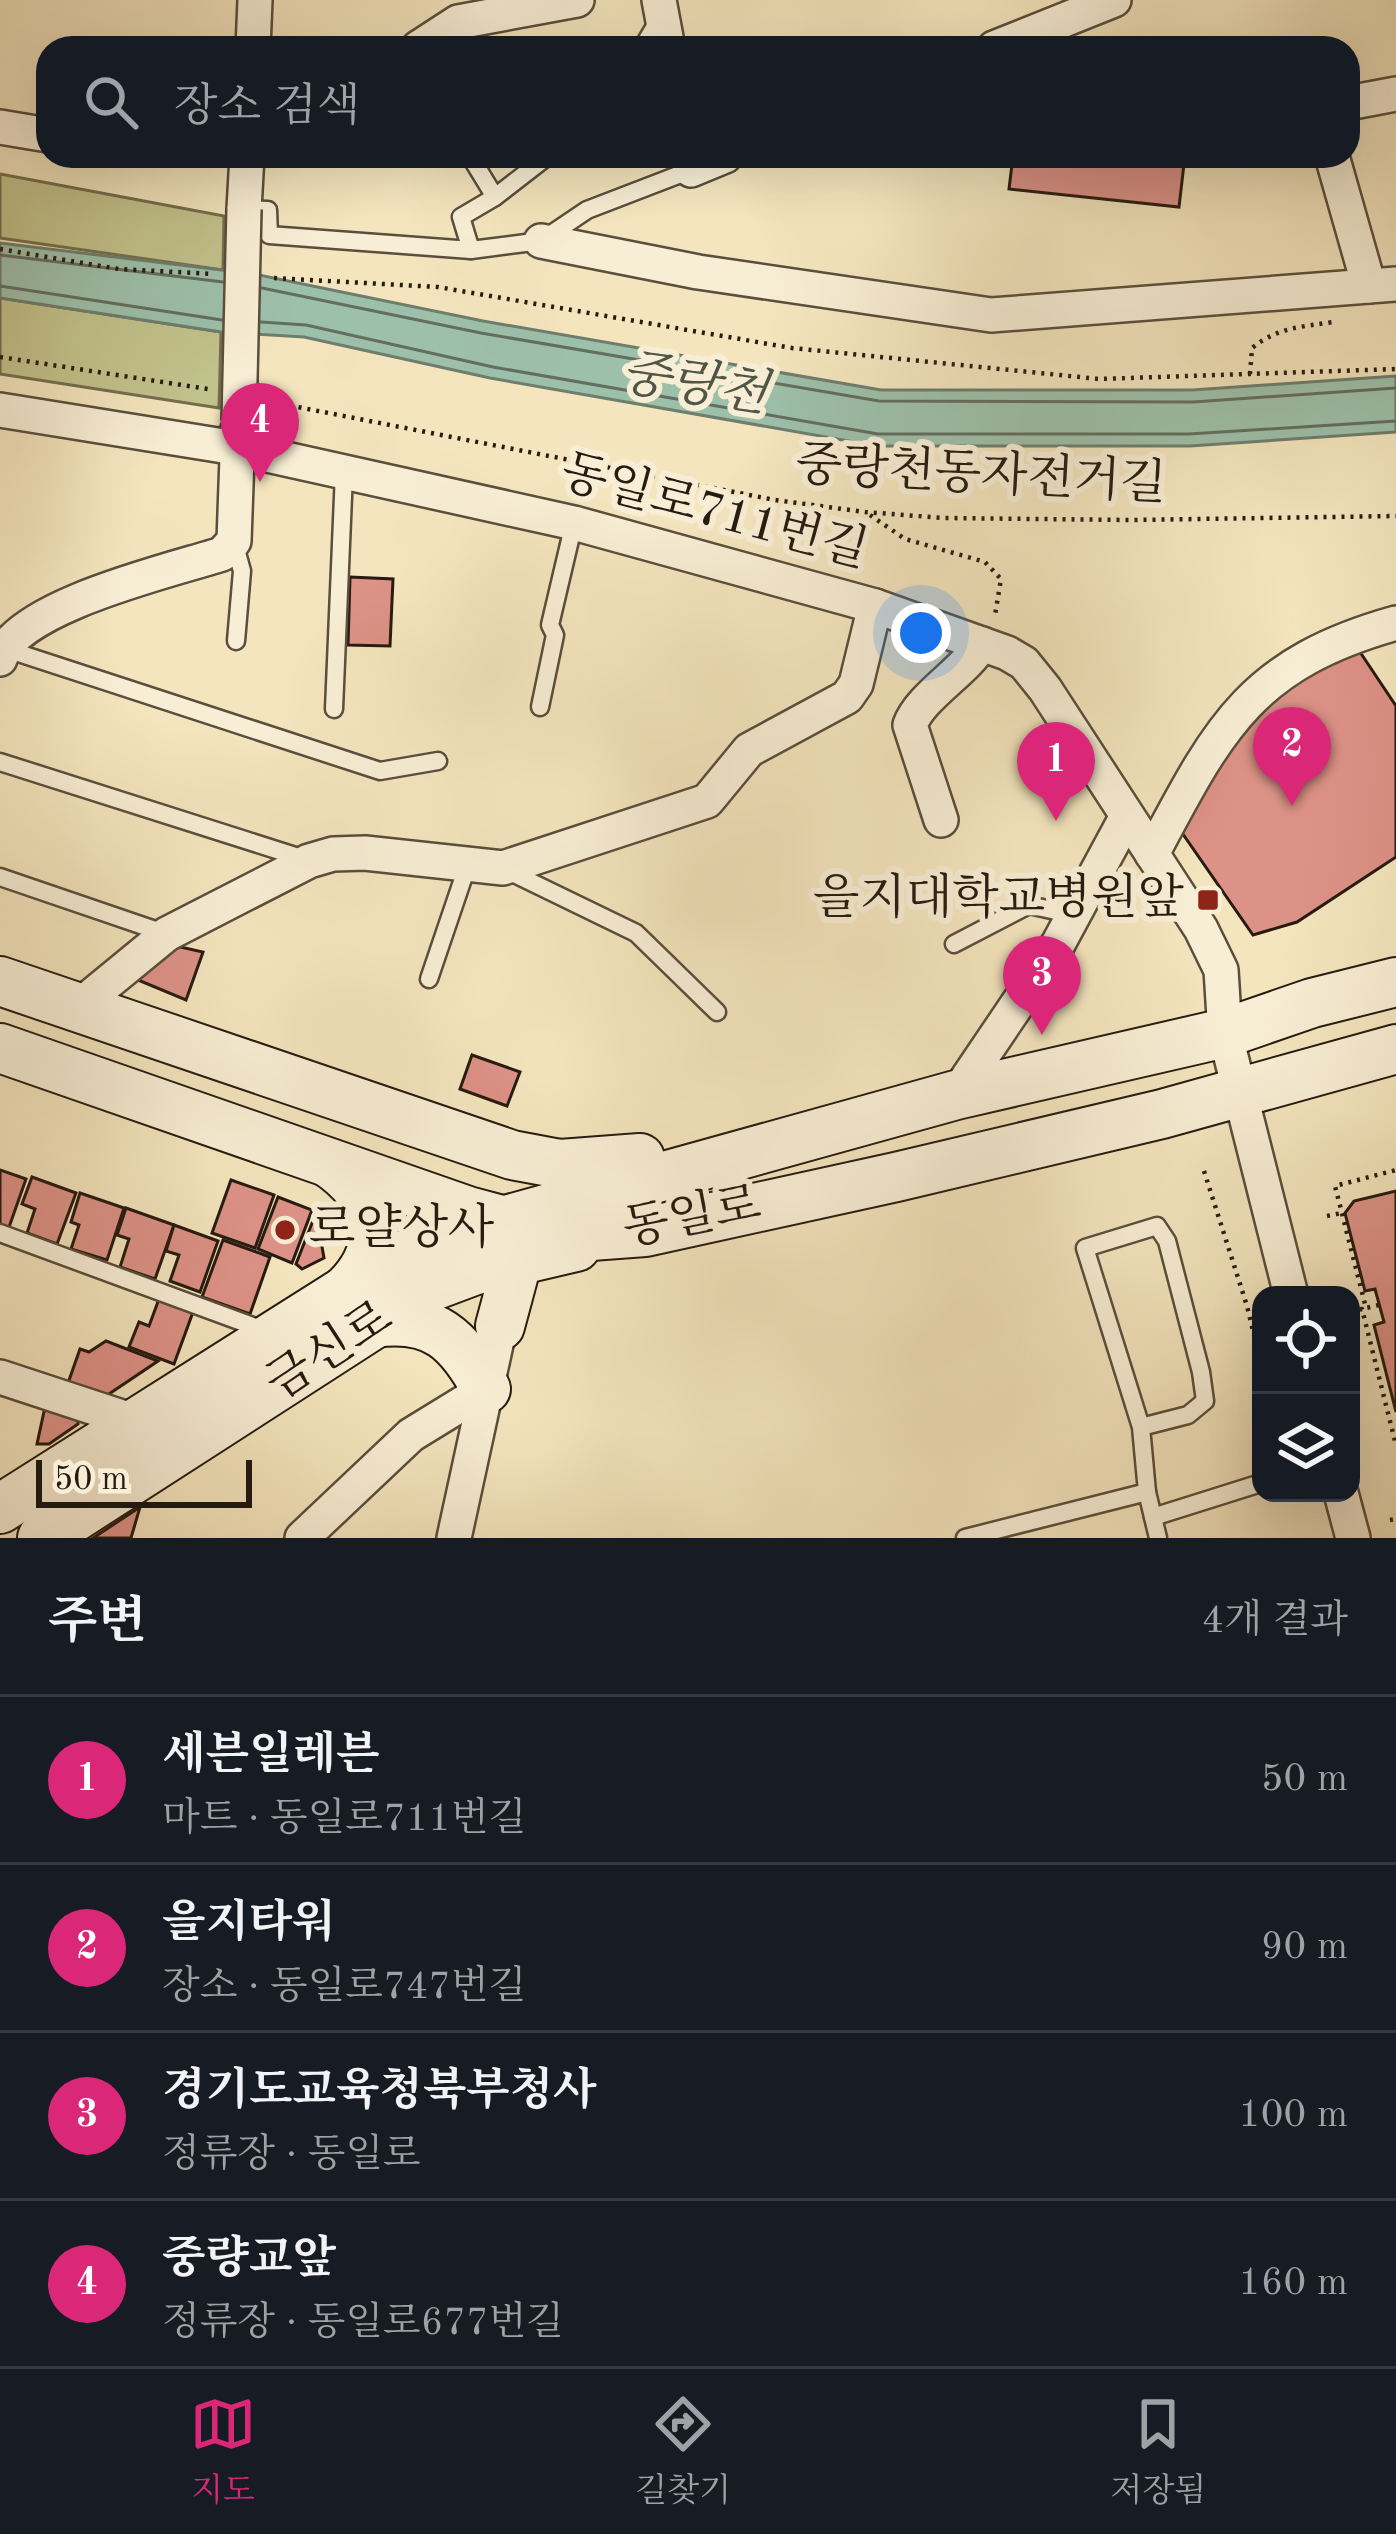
<!DOCTYPE html>
<html lang="ko">
<head>
<meta charset="utf-8">
<style>
	body { margin:0; font-family:"Old Standard TT","Noto Serif KR",serif; background:#242831; color:#f1f3f6 }
	.controls { position:absolute; right:36px; bottom:36px; display:grid; overflow:hidden; border-radius:24px; box-shadow:0 12px 48px #0002 }
	.controls button { width:108px; height:108px; display:grid; place-items:center; padding:0; border:0; border-bottom:3px solid #363941; background:#171b24; color:#f1f3f6; font:60px sans-serif }
	.scale { position:absolute; left:36px; bottom:30px; width:216px; box-sizing:border-box; padding-left:12px; border:6px solid #261b10; border-top:0; font-size:33px; line-height:42px; white-space:nowrap; color:#261b10; -webkit-text-stroke:9px #f8eed5; paint-order:stroke }
	.you { position:absolute; left:921px; top:633px; width:42px; height:42px; margin:-30px; border:9px solid #fff; border-radius:50%; background:#1a73e8; box-shadow:0 0 0 18px #1a73e833 }
	.badge { display:grid; place-items:center; width:78px; height:78px; border-radius:50%; background:#db2777; color:#fff; font-size:39px; font-weight:700 }
	.pin { position:absolute; translate:-50% -99px; filter:drop-shadow(0 3px 6px #0008) }
	.pin::after { content:''; position:absolute; top:63px; width:42px; height:36px; background:inherit; clip-path:polygon(0 0,100% 0,50% 100%) }
	.list { margin:0; padding:0; list-style:none }
	h2 { display:flex; justify-content:space-between; align-items:center; height:156px; margin:0; padding:0 48px; font-size:51px }
	h2 small { font-size:39px; font-weight:400; color:#9ea1a6 }
	.list li { display:grid; grid-template-columns:78px 1fr auto; gap:36px; align-items:center; box-sizing:border-box; height:168px; padding:0 48px; border-top:3px solid #363941 }
	.list b { display:block; font-size:45px; white-space:nowrap }
	.list p { margin:0; font-size:39px; white-space:nowrap; color:#9ea1a6 }
	.list em { font-size:39px; font-style:normal; color:#9ea1a6 }
	.icon { flex:none; width:66px; height:66px; fill:none; stroke:currentColor; stroke-width:2; stroke-linecap:round; stroke-linejoin:round }
	.map { position:relative; flex:none; width:1396px; height:1538px; overflow:hidden }
	.search { position:absolute; background:#171b24; box-shadow:0 12px 48px #0002; left:36px; right:36px; top:36px; height:132px; display:flex; align-items:center; gap:30px; box-sizing:border-box; padding:0 42px; border-radius:36px; color:#9ea1a6; font-size:45px }
	.sheet { height:828px; background:#171b24 }
	nav { display:flex; justify-content:space-around; align-items:center; box-sizing:border-box; height:168px; border-top:3px solid #363941; background:#171b24; font-size:33px; color:#9ea1a6 }
	nav a { display:grid; justify-items:center; gap:6px }
	nav .on { color:#db2777 }
	.map>svg:first-child { display:block }
</style>
</head>
<body>
<div class="map">
<svg width="1396" height="1538" viewBox="0 0 1396 1538">
	<rect width="100%" height="100%" fill="#f4e5be"/>
	<filter id="stains"><feTurbulence type="fractalNoise" baseFrequency=".00167" numOctaves="4"/><feColorMatrix values="0 0 0 0 .2 0 0 0 0 .09 0 0 0 0 .02 0 0 0 .5 -.17"/></filter>
	<radialGradient id="worn" r=".72"><stop offset=".6" stop-color="#630" stop-opacity="0"/><stop offset="1" stop-color="#630" stop-opacity=".3"/></radialGradient>
	<!-- green -->
	<g fill="#c2c28c" stroke="#746e4e" stroke-width="3">
		<polygon points="0,174 224,216 223,270 0,238"/>
		<polygon points="0,298 221,332 219,408 0,374"/>
	</g>
	<!-- water -->
	<polygon fill="#9dc0ab" stroke="#6d7e6d" stroke-width="3" points="0,243 254,274 483,321 881,390 1192,390 1396,376 1396,432 1190,446 877,446 490,378 304,337 221,332 0,298"/>
	<g fill="none" stroke-linecap="round" stroke-linejoin="round">
		<!-- shore -->
		<g stroke="#626e5e" stroke-width="3">
			<polyline points="0,255 223,282"/>
			<polyline points="0,286 222,320"/>
			<polyline points="262,288 481,333 879,401 1193,402 1396,388"/>
			<polyline points="261,322 306,325 493,367 878,434 1189,434 1396,421"/>
		</g>
	</g>
	<!-- building -->
	<g fill="#dd9287" stroke="#261b10" stroke-width="3">
		<polygon points="1013,156 1112,156 1184,164 1179,207 1009,189"/>
		<polygon points="350,577 393,579 390,646 348,645"/>
		<polygon points="1360,652 1396,706 1396,857 1297,922 1253,935 1178,827 1228,743 1306,669"/>
		<polygon points="176,946 203,952 186,1000 138,980"/>
		<polygon points="472,1055 520,1072 507,1106 460,1089"/>
		<polygon points="0,1170 26,1179 8,1230 0,1227"/>
		<polygon points="32,1177 76,1193 57,1244 27,1233 35,1209 22,1204"/>
		<polygon points="231,1180 274,1195 255,1248 212,1233"/>
		<polygon points="1396,1191 1396,1412 1374,1325 1384,1322 1375,1289 1365,1291 1345,1213 1354,1201"/>
		<polygon points="80,1193 124,1208 107,1260 71,1249 79,1225 71,1222"/>
		<polygon points="278,1197 312,1210 292,1263 258,1249"/>
		<polygon points="126,1208 174,1225 155,1279 120,1267 129,1239 117,1235"/>
		<polygon points="316,1213 324,1258 302,1269 296,1264"/>
		<polygon points="174,1225 218,1241 200,1292 170,1281 179,1255 166,1251"/>
		<polygon points="223,1240 270,1257 250,1314 202,1297"/>
		<polygon points="159,1299 193,1312 174,1364 129,1347 139,1322 149,1326"/>
		<polygon points="106,1341 158,1361 100,1400 67,1386 80,1349 89,1352"/>
		<polygon points="45,1407 78,1419 78,1424 49,1444 37,1444"/>
		<polygon points="140,1507 131,1538 93,1538"/>
	</g>
	<g fill="none" stroke-linecap="round" stroke-linejoin="round">
		<defs>
			<g id="lane">
				<polyline points="642,48 658,21"/>
				<polyline points="470,156 495,197"/>
				<polyline points="244,209 268,210 269,235 471,250 541,241 587,210 691,170"/>
				<polyline points="471,250 461,217 495,197 548,156"/>
				<polyline points="234,542 242,571 236,641"/>
				<polyline points="3,648 380,771 438,761"/>
				<polyline points="540,707 555,635 550,625 574,523"/>
				<polyline points="334,709 344,473"/>
				<polyline points="0,762 308,860"/>
				<polyline points="504,869 636,933 717,1012"/>
				<polyline points="0,877 167,934"/>
				<polyline points="954,944 1029,905 1074,915"/>
				<polyline points="429,979 468,864"/>
				<polyline points="0,1233 269,1332"/>
				<polyline points="1141,1427 1188,1415 1205,1401 1201,1372 1167,1241 1157,1226 1085,1248 1141,1427 1147,1492"/>
				<polyline points="1153,1517 1261,1483"/>
				<polyline points="965,1538 1147,1492 1158,1538"/>
			</g>
			<g id="street">
				<polyline points="659,0 668,48"/>
				<polyline points="253,48 255,0"/>
				<polyline points="418,48 458,22 577,0"/>
				<polyline points="994,48 1114,0"/>
				<polyline points="1348,103 1396,94"/>
				<polyline points="0,127 48,135"/>
				<polyline points="688,156 691,170 725,156"/>
				<polyline points="1332,156 1369,286"/>
				<polyline points="244,209 247,156"/>
				<polyline points="541,241 698,272 991,315 1396,284"/>
				<polyline points="0,410 236,448 574,523 875,606 1007,653 1024,663 1045,689 1201,929 1221,970 1225,1033 1291,1295"/>
				<path d="M0,659C16,606 172,570 222,554L234,541L238,429"/>
				<path d="M941,820L910,725C920,697 963,673 982,644"/>
				<path d="M1152,854C1219,728 1250,664 1396,623"/>
				<polyline points="78,1007 167,934 309,861 333,854 365,853 503,868 707,801 749,750 847,697 856,684 875,606"/>
				<polyline points="956,1095 1058,944 1127,816"/>
				<polyline points="0,1377 137,1422"/>
				<polyline points="1341,1493 1353,1538"/>
				<polyline points="302,1538 411,1435 486,1389"/>
				<polyline points="454,1538 500,1326"/>
			</g>
			<g id="secondary">
				<polyline points="0,981 512,1155 560,1164 640,1158"/>
				<polyline points="0,1048 468,1211 554,1234 591,1236 645,1232 896,1177 1162,1114 1396,1049"/>
				<path d="M329,1163C378,1197 391,1245 347,1289"/>
				<path d="M375,1323C434,1315 459,1339 486,1389"/>
				<polyline points="500,1326 518,1259 521,1233"/>
				<polyline points="0,1509 389,1263 441,1238 956,1095 1225,1033 1312,1003 1396,982"/>
				<polyline points="42,1538 433,1286 473,1271 576,1247"/>
			</g>
		</defs>
		<!-- lane casing -->
		<use href="#lane" stroke="#5a4e3c" stroke-width="21"/>
		<!-- street casing -->
		<use href="#street" stroke="#5a4e3c" stroke-width="38"/>
		<!-- secondary casing -->
		<use href="#secondary" stroke="#261b10" stroke-width="52"/>
		<!-- path -->
		<g stroke="#261b10" stroke-width="4.5" stroke-dasharray="3 6" stroke-linecap="butt">
			<polyline points="0,249 119,269 214,274"/>
			<polyline points="274,278 438,287 792,348 1099,379 1396,369"/>
			<polyline points="0,357 208,389"/>
			<path d="M1250,374L1252,348C1278,327 1301,327 1333,322"/>
			<polyline points="272,402 775,500 865,512 943,518 1131,520 1396,516"/>
			<polyline points="870,515 905,539 985,562 1001,579 995,615"/>
			<polyline points="1204,1171 1247,1306 1261,1364"/>
			<polyline points="1327,1216 1342,1213"/>
			<polyline points="1379,1305 1366,1308 1335,1186 1396,1170"/>
			<polyline points="1351,1312 1362,1309 1396,1445"/>
			<polyline points="1390,1520 1396,1519"/>
		</g>
		<!-- lane -->
		<use href="#lane" stroke="#f8eed5" stroke-width="16"/>
		<!-- street -->
		<use href="#street" stroke="#f8eed5" stroke-width="33"/>
		<!-- secondary -->
		<use href="#secondary" stroke="#f8eed5" stroke-width="48"/>
		<defs>
			<polyline id="street-bridge" points="239,421 244,209"/>
		</defs>
		<!-- street-bridge casing -->
		<use href="#street-bridge" stroke="#5a4e3c" stroke-width="38" stroke-linecap="butt"/>
		<!-- street-bridge -->
		<use href="#street-bridge" stroke="#f8eed5" stroke-width="33"/>
	</g>
	<!-- markers -->
	<g fill="#8f2418" stroke="#f8eed5" stroke-width="4.5">
		<rect x="1196" y="888" width="24" height="24" rx="6"/>
		<circle cx="285" cy="1230" r="12"/>
	</g>
	<g text-anchor="middle" dominant-baseline="central" stroke-width="12" stroke-linejoin="round" paint-order="stroke">
		<!-- street labels -->
		<g font-size="48" fill="#261b10" stroke="#f8eed5">
			<text transform="translate(981 476) rotate(3)">중랑천동자전거길</text>
			<text transform="translate(714 513) rotate(15)">동일로711번길</text>
			<text transform="translate(692 1218) rotate(-11)">동일로</text>
			<text transform="translate(330 1352) rotate(-33)">금신로</text>
		</g>
		<!-- poi labels -->
		<g font-size="48" fill="#261b10" stroke="#f8eed5" text-anchor="end">
			<text x="1184" y="900">을지대학교병원앞</text>
			<text x="309" y="1230" text-anchor="start">로얄상사</text>
		</g>
		<!-- water labels -->
		<g font-size="51" font-style="italic" fill="#505546" stroke="#f8eed5">
			<text transform="translate(694 386) rotate(9)">중랑천</text>
		</g>
	</g>
	<rect width="100%" height="100%" filter="url(#stains)"/>
	<rect width="100%" height="100%" fill="url(#worn)"/>
</svg>
<div class="controls">
<button><svg class="icon" aria-label="locate" viewBox="0 0 24 24"><circle cx="12" cy="12" r="6"/><path d="M12 2v4M12 18v4M2 12h4M18 12h4"/></svg></button>
<button><svg class="icon" aria-label="layers" viewBox="0 0 24 24"><path d="M12 4l9 5-9 5-9-5zM3 14l9 5 9-5"/></svg></button>
</div>
<div class="scale">50 m</div>
<div class="you"></div>
<div class="pin badge" style="left:1056px;top:821px">1</div>
<div class="pin badge" style="left:1292px;top:806px">2</div>
<div class="pin badge" style="left:1042px;top:1035px">3</div>
<div class="pin badge" style="left:260px;top:482px">4</div>
<div class="search"><svg class="icon" aria-label="search" viewBox="0 0 24 24"><circle cx="10" cy="10" r="6"/><path d="M15 15l6 6"/></svg>장소 검색</div>
</div>
<section class="sheet">
<h2>주변<small>4개 결과</small></h2>
<ul class="list">
<li><span class="badge">1</span><div><b>세븐일레븐</b><p>마트 · 동일로711번길</p></div><em>50 m</em></li>
<li><span class="badge">2</span><div><b>을지타워</b><p>장소 · 동일로747번길</p></div><em>90 m</em></li>
<li><span class="badge">3</span><div><b>경기도교육청북부청사</b><p>정류장 · 동일로</p></div><em>100 m</em></li>
<li><span class="badge">4</span><div><b>중량교앞</b><p>정류장 · 동일로677번길</p></div><em>160 m</em></li>
</ul>
</section>
<nav>
<a class="on"><svg class="icon" aria-label="map" viewBox="0 0 24 24"><path d="M3 6l6-2 6 2 6-2v14l-6 2-6-2-6 2zM9 4v14M15 6v14"/></svg>지도</a>
<a><svg class="icon" aria-label="directions" viewBox="0 0 24 24"><path d="M12 3l9 9-9 9-9-9zM9 14v-3h6M13 9l2 2-2 2"/></svg>길찾기</a>
<a><svg class="icon" aria-label="saved" viewBox="0 0 24 24"><path d="M7 4h10v16l-5-4-5 4z"/></svg>저장됨</a>
</nav>
</body>
</html>
